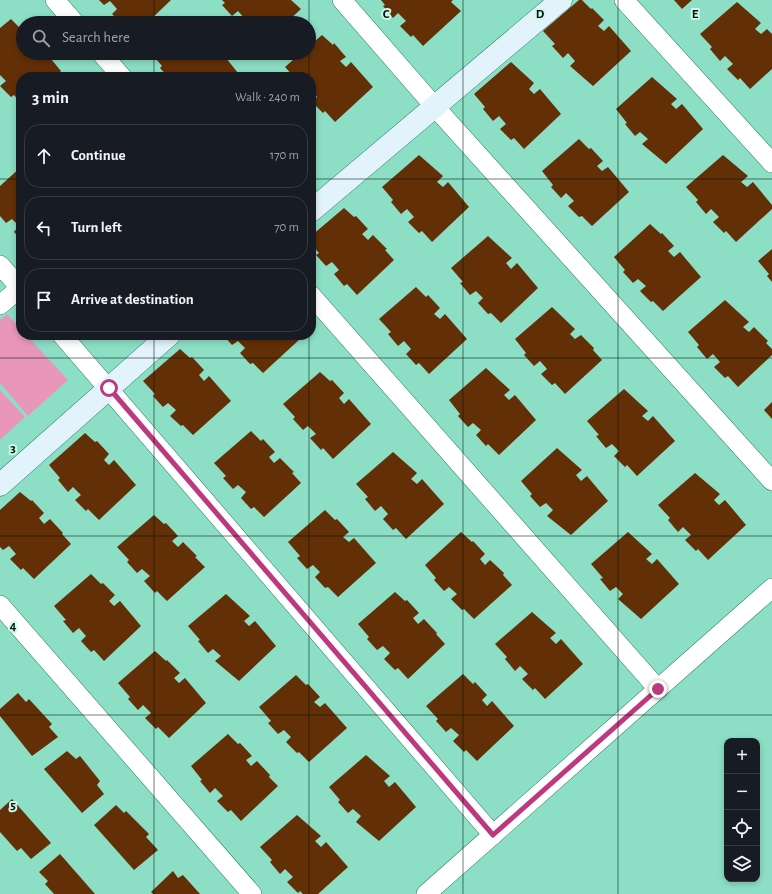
<!DOCTYPE html>
<html lang="en">
<head>
<meta charset="utf-8">
<style>
	body { margin:0; font-family:"Alegreya Sans",sans-serif; background:#20242c; color:#f1f3f6 }
	.controls { position:absolute; right:12px; bottom:12px; display:grid; overflow:hidden; border-radius:8px; box-shadow:0 2px 6px #0003 }
	.controls button { width:36px; height:36px; display:grid; place-items:center; padding:0; border:0; border-bottom:1px solid #363941; background:#171b24; color:#f1f3f6; font:20px sans-serif }
	.stop { position:absolute; width:12px; height:12px; margin:-9px; border:3px solid #bd397f; border-radius:50%; background:#fff }
	.stop.end { background:#bd397f; border-color:#fff; box-shadow:0 1px 4px #0008 }
	.list { margin:0; padding:0; list-style:none }
	h2 { display:flex; justify-content:space-between; align-items:center; height:52px; margin:0; padding:0 16px; font-size:17px }
	h2 small { font-size:13px; font-weight:400; color:#9ea1a6 }
	.list li { display:grid; grid-template-columns:26px 1fr auto; gap:12px; align-items:center; box-sizing:border-box; height:64px; margin:0 8px 8px; padding:0 8px; border:1px solid #363941; border-radius:16px }
	.list b { display:block; font-size:15px; white-space:nowrap }
	.list em { font-size:13px; font-style:normal; color:#9ea1a6 }
	.icon { flex:none; width:22px; height:22px; fill:none; stroke:currentColor; stroke-width:2; stroke-linecap:round; stroke-linejoin:round }
	.map { position:relative; flex:none; width:772px; height:894px; overflow:hidden }
	.search { position:absolute; background:#171b24; box-shadow:0 2px 6px #0003; left:16px; top:16px; width:300px; height:44px; display:flex; align-items:center; gap:10px; box-sizing:border-box; padding:0 14px; border-radius:22px; color:#9ea1a6; font-size:15px }
	.panel { position:absolute; background:#171b24; box-shadow:0 2px 6px #0003; left:16px; top:72px; width:300px; height:268px; border-radius:16px }
	.map>svg:first-child { display:block }
</style>
</head>
<body>
<div class="map">
<svg width="772" height="894" viewBox="0 0 772 894">
	<rect width="100%" height="100%" fill="#8cdfc5"/>
	<!-- green -->
	<g fill="#e896ba">
		<polygon points="7,314 21,329 21,335 26,335 68,380 28,416 0,383 0,320"/>
		<polygon points="0,390 25,417 0,440"/>
	</g>
	<!-- building -->
	<g fill="#632f06">
		<polygon points="99,0 171,0 147,23 121,23 112,14 117,9 110,1 104,5"/>
		<polygon points="222,0 291,0 301,9 286,23 241,23 245,19 238,11 232,16 222,5 225,3"/>
		<polygon points="381,0 453,0 451,2 461,11 423,46 413,35 411,37 400,26 406,21 398,13 393,18 383,6 385,5"/>
		<polygon points="579,0 582,0 591,9 592,8 604,20 598,26 604,31 609,26 631,51 593,86 570,66 575,61 568,53 563,58 552,46 555,44 543,31"/>
		<polygon points="674,0 692,0 682,9"/>
		<polygon points="737,2 761,23 755,29 761,34 767,29 772,34 772,69 750,89 740,78 738,80 727,69 733,64 725,56 720,61 710,49 712,47 700,34"/>
		<polygon points="11,19 21,29 23,29 23,53 46,53 61,71 55,77 21,77 21,103 14,95 11,97 0,86 6,81 0,75 0,28"/>
		<polygon points="322,35 333,45 334,43 346,57 340,61 346,67 351,62 373,87 335,122 325,111 323,113 312,102 317,97 311,90 311,77 294,77 285,67 301,53 309,53 309,46"/>
		<polygon points="151,53 222,53 238,73 233,77 177,77 175,75 168,77 160,68 162,66"/>
		<polygon points="511,62 534,83 529,89 534,94 540,89 561,114 524,149 514,138 511,140 500,129 506,124 499,116 493,121 483,109 485,107 474,94"/>
		<polygon points="652,77 677,99 671,104 676,109 682,104 703,129 666,164 642,144 648,139 640,132 635,136 625,124 627,123 616,109"/>
		<polygon points="579,139 589,149 591,148 603,161 597,166 602,171 608,167 629,192 592,226 582,216 579,217 568,206 574,201 566,193 561,198 551,187 553,185 542,171"/>
		<polygon points="419,155 443,176 437,182 443,187 448,182 469,207 432,242 422,231 419,233 408,222 414,217 407,209 401,214 391,202 393,200 382,187"/>
		<polygon points="723,155 748,176 741,182 747,187 753,182 772,205 772,209 736,242 726,231 724,233 713,222 719,217 711,209 706,214 696,202 698,200 686,187"/>
		<polygon points="21,167 21,239 14,232 19,226 12,219 6,223 0,216 0,186"/>
		<polygon points="344,208 354,217 356,216 368,229 362,234 368,240 373,235 387,249 385,250 394,260 357,295 347,284 344,286 334,274 339,270 332,262 326,266 316,255 319,253 311,244 311,236"/>
		<polygon points="650,224 661,234 662,233 674,246 668,251 674,257 680,252 701,277 663,311 653,301 651,302 640,291 646,286 638,279 633,283 623,272 625,270 614,257"/>
		<polygon points="488,236 512,258 506,263 511,269 517,263 538,288 501,323 491,313 488,314 478,303 483,298 476,291 470,295 460,283 463,282 451,268"/>
		<polygon points="772,249 772,282 767,276 769,274 758,261"/>
		<polygon points="416,287 426,297 428,295 440,308 434,314 440,319 445,314 467,339 429,374 419,363 416,365 406,354 411,349 404,341 398,346 388,334 391,332 379,319"/>
		<polygon points="725,300 749,322 743,327 749,332 754,327 768,341 766,343 772,349 772,355 738,387 728,376 725,378 714,367 720,362 713,354 707,359 697,347 699,345 688,332"/>
		<polygon points="552,307 575,329 570,334 575,339 581,335 594,348 593,350 602,360 565,394 555,383 552,385 541,374 547,369 540,361 534,366 524,355 526,353 515,339"/>
		<polygon points="223,335 297,335 300,339 263,373 253,363 250,364 240,353 245,348 238,341 232,345"/>
		<polygon points="180,349 190,358 192,357 204,370 199,375 204,381 209,376 231,401 193,435 183,425 181,426 170,416 176,410 168,403 163,407 153,396 155,394 143,381"/>
		<polygon points="486,368 510,390 504,395 509,400 515,395 536,420 499,455 488,444 486,446 476,435 481,430 473,423 468,427 458,416 460,414 449,400"/>
		<polygon points="320,372 330,381 332,380 344,393 339,398 344,404 349,399 371,424 333,459 323,448 321,450 310,438 316,434 308,426 303,430 293,419 295,417 283,404"/>
		<polygon points="624,389 648,411 642,416 648,421 653,416 675,441 637,476 627,465 625,467 614,456 619,451 612,444 606,448 596,436 599,435 587,421"/>
		<polygon points="772,402 772,419 764,410"/>
		<polygon points="251,431 261,441 263,439 275,452 269,457 274,463 280,458 294,472 292,473 301,483 264,517 254,507 251,509 241,498 246,492 238,485 233,489 223,478 226,476 214,463"/>
		<polygon points="85,433 95,442 97,441 109,454 104,460 109,465 114,460 136,485 99,520 88,509 86,511 75,500 81,495 73,487 68,492 58,480 60,478 49,465"/>
		<polygon points="557,448 582,470 576,475 581,481 587,476 608,501 571,535 547,516 553,510 546,503 540,507 530,496 532,494 521,481"/>
		<polygon points="393,452 417,473 411,479 417,484 422,479 444,504 406,539 396,528 393,530 383,519 388,514 381,506 375,511 365,499 368,497 356,484"/>
		<polygon points="695,473 720,494 714,500 719,505 725,500 746,525 708,560 698,549 696,551 685,540 691,535 683,527 678,532 668,520 670,518 658,505"/>
		<polygon points="20,492 31,501 32,500 44,513 39,518 44,524 50,519 63,533 62,534 71,544 34,579 23,568 21,570 10,559 16,554 9,546 3,550 0,547 0,510"/>
		<polygon points="325,510 335,520 337,519 349,532 343,537 349,542 354,538 376,563 338,597 328,587 325,588 315,577 320,572 313,565 307,569 297,558 300,556 288,542"/>
		<polygon points="154,515 164,524 166,523 178,536 172,541 178,547 183,542 197,556 195,557 205,567 167,601 157,591 155,593 144,581 150,576 142,569 137,573 127,562 129,560 117,547"/>
		<polygon points="461,532 472,542 473,541 485,554 480,559 485,565 490,560 504,573 503,575 512,585 474,619 464,609 462,610 451,599 457,594 449,587 444,591 434,580 436,578 425,565"/>
		<polygon points="628,532 652,554 646,559 652,564 657,559 679,584 641,619 618,599 623,594 616,587 610,591 600,579 603,578 591,564"/>
		<polygon points="91,574 101,584 103,583 115,595 109,601 114,606 120,601 141,626 104,661 94,650 91,652 81,641 86,636 79,628 73,633 63,621 66,620 54,606"/>
		<polygon points="395,592 405,601 407,600 419,613 413,618 418,624 424,619 437,633 436,634 445,644 408,679 398,668 395,670 384,659 390,653 383,646 377,650 367,639 369,637 358,624"/>
		<polygon points="226,594 250,616 244,621 249,626 255,621 276,646 239,681 215,661 221,656 213,649 208,653 198,641 200,640 188,626"/>
		<polygon points="532,612 556,633 550,638 556,644 561,639 583,664 545,699 535,688 533,690 522,679 528,674 520,666 515,671 505,659 507,657 495,644"/>
		<polygon points="155,651 166,661 167,660 180,673 174,678 179,683 185,678 206,703 169,738 158,727 156,729 145,718 151,713 143,705 138,710 128,699 130,697 118,683"/>
		<polygon points="463,674 473,684 475,682 487,695 482,700 487,706 492,701 514,726 477,761 466,750 464,752 453,741 459,735 451,728 446,732 436,721 438,719 426,706"/>
		<polygon points="296,675 306,685 308,684 320,697 314,702 320,707 325,703 347,728 309,762 299,752 297,753 286,742 291,737 284,730 278,734 268,723 271,721 259,707"/>
		<polygon points="18,693 26,702 29,699 52,724 49,727 58,737 32,756 0,716 0,709"/>
		<polygon points="228,734 238,744 240,743 252,756 246,760 251,766 257,761 270,775 269,777 278,786 241,821 231,810 228,812 217,801 223,796 215,788 210,793 200,781 202,780 191,766"/>
		<polygon points="67,751 76,759 80,756 100,781 97,785 104,794 82,813 44,769"/>
		<polygon points="366,755 390,776 384,781 389,787 395,782 416,807 379,841 356,822 361,816 353,809 348,813 338,802 340,800 329,787"/>
		<polygon points="12,799 51,843 31,859 21,848 17,851 0,832 0,810"/>
		<polygon points="116,805 124,813 126,811 149,834 146,837 158,850 134,870 94,825"/>
		<polygon points="297,815 321,836 315,841 321,847 326,842 348,867 318,894 303,894 300,891 298,893 287,882 293,877 285,869 280,874 270,862 272,860 260,847"/>
		<polygon points="60,854 95,894 54,894 45,884 48,881 39,872"/>
		<polygon points="173,871 178,878 183,875 200,894 153,894 151,892"/>
	</g>
	<g fill="none" stroke-linecap="round" stroke-linejoin="round">
		<defs>
			<g id="street">
				<polyline points="55,0 75,23"/>
				<polyline points="342,0 435,107 772,481"/>
				<polyline points="624,0 772,163"/>
				<polyline points="101,53 122,77"/>
				<polyline points="0,265 21,289"/>
				<polyline points="311,295 658,689"/>
				<polyline points="0,305 20,288"/>
				<polyline points="62,335 493,835"/>
				<polyline points="0,605 252,894"/>
				<polyline points="426,894 772,588"/>
			</g>
			<g id="secondary">
				<polyline points="311,211 561,0"/>
				<polyline points="0,485 169,335"/>
			</g>
		</defs>
		<!-- street casing -->
		<use href="#street" stroke="#237c65" stroke-width="20"/>
		<!-- secondary casing -->
		<use href="#secondary" stroke="#237c65" stroke-width="23"/>
		<!-- street -->
		<use href="#street" stroke="#fff" stroke-width="19"/>
		<!-- secondary -->
		<use href="#secondary" stroke="#e2f3fc" stroke-width="22"/>
	</g>
	<g fill="none" stroke-linecap="round" stroke-linejoin="round">
		<!-- route -->
		<polyline stroke="#bd397f" stroke-width="5" points="109,388 493,835 658,689"/>
	</g>
	<!-- grid -->
	<path fill="none" stroke="#00140d" stroke-width="1" stroke-opacity="0.55" d="M154,0V23M309,0V23M463,0V894M618,0V894M154,53V77M309,53V77M0,179H21M311,179H772M154,335V894M309,335V894M0,358H772M0,536H772M0,715H772"/>
	<g font-size="13" text-anchor="middle" font-weight="bold" fill="#00140d" stroke="#cff7e9" stroke-width="4" stroke-linejoin="round" paint-order="stroke">
		<text x="386" y="18">C</text>
		<text x="540" y="18">D</text>
		<text x="695" y="18">E</text>
		<text x="13" y="452">3</text>
		<text x="13" y="630">4</text>
		<text x="13" y="809">5</text>
	</g>
</svg>
<div class="controls">
<button>+</button>
<button>−</button>
<button><svg class="icon" aria-label="locate" viewBox="0 0 24 24"><circle cx="12" cy="12" r="6"/><path d="M12 2v4M12 18v4M2 12h4M18 12h4"/></svg></button>
<button><svg class="icon" aria-label="layers" viewBox="0 0 24 24"><path d="M12 4l9 5-9 5-9-5zM3 14l9 5 9-5"/></svg></button>
</div>
<div class="stop" style="left:109px;top:388px"></div>
<div class="stop end" style="left:658px;top:689px"></div>
<div class="search"><svg class="icon" aria-label="search" viewBox="0 0 24 24"><circle cx="10" cy="10" r="6"/><path d="M15 15l6 6"/></svg>Search here</div>
<section class="panel">
<h2>3 min<small>Walk · 240 m</small></h2>
<ul class="list">
<li><svg class="icon" aria-label="ahead" viewBox="0 0 24 24"><path d="M12 20V5M6 11l6-6 6 6"/></svg><div><b>Continue</b></div><em>170 m</em></li>
<li><svg class="icon" aria-label="left" viewBox="0 0 24 24"><path d="M17 20v-9H6M10 6l-5 5 5 5"/></svg><div><b>Turn left</b></div><em>70 m</em></li>
<li><svg class="icon" aria-label="arrive" viewBox="0 0 24 24"><path d="M6 21V4h12l-3 4 3 4H6"/></svg><div><b>Arrive at destination</b></div></li>
</ul>
</section>
</div>
</body>
</html>
